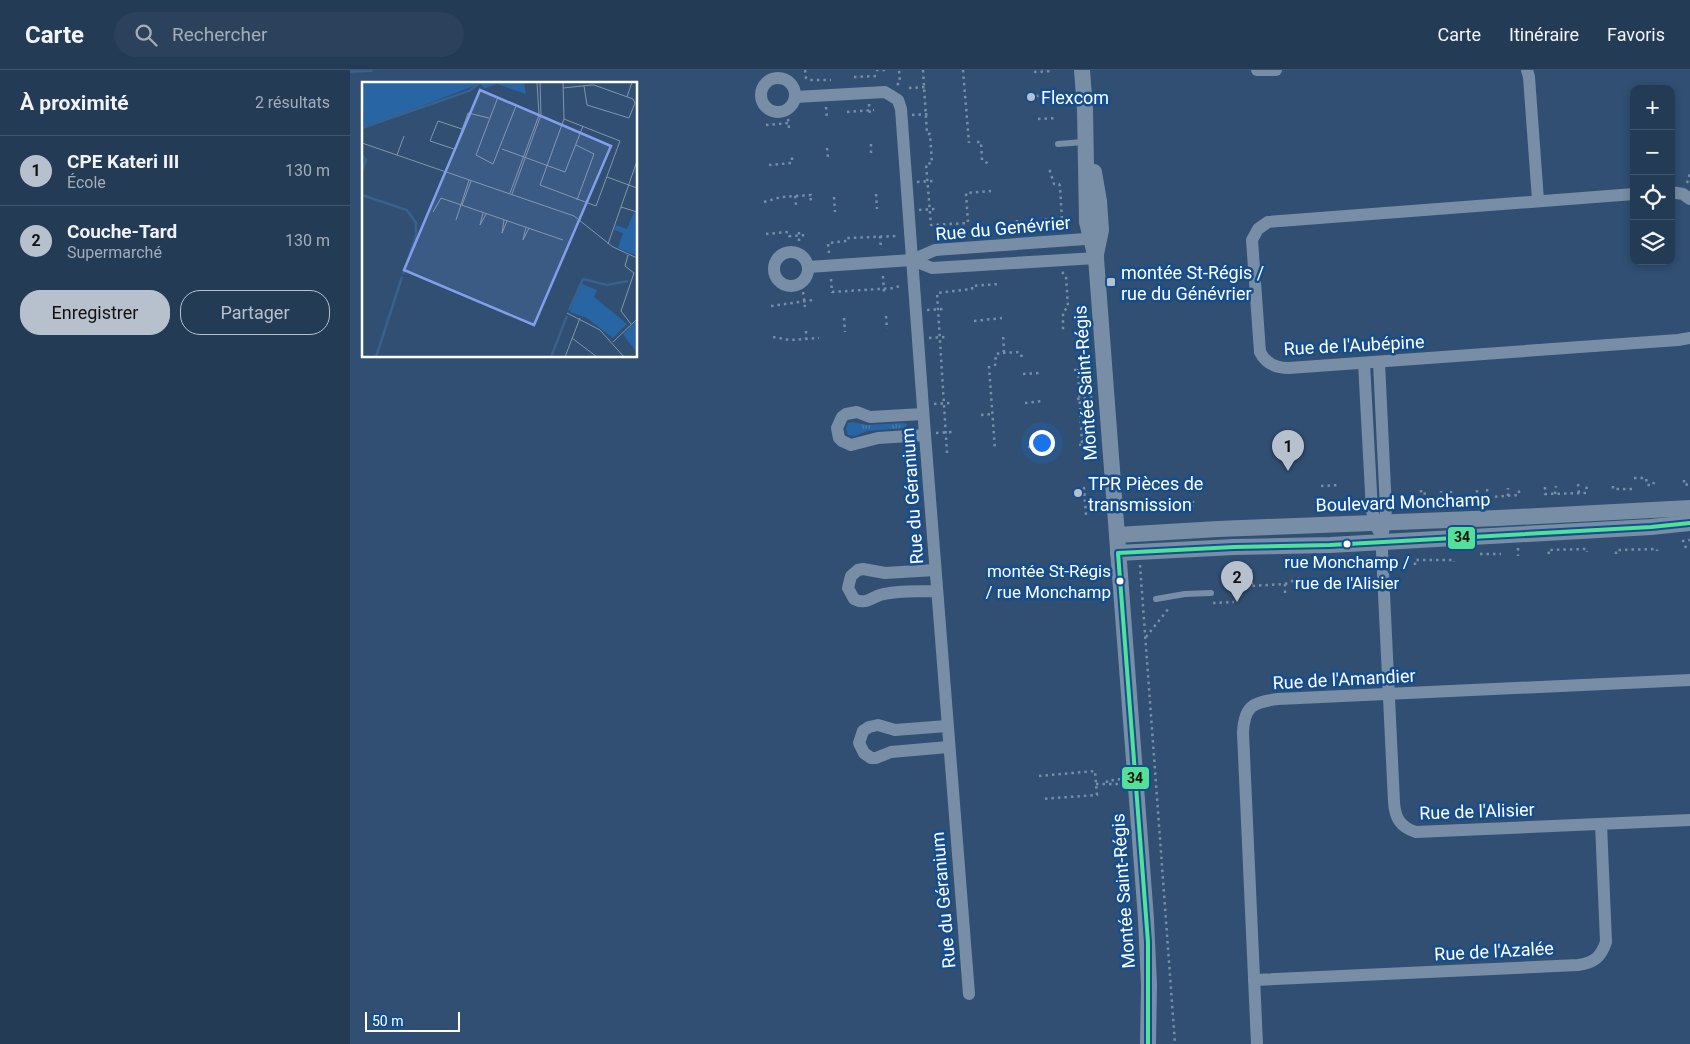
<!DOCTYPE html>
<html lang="fr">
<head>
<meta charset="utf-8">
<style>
	body { margin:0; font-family:Roboto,sans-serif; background:#2c425c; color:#f1f3f6 }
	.controls { position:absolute; right:15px; top:15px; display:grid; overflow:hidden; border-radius:10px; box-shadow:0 2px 8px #0003 }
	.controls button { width:45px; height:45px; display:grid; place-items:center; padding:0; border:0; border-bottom:1px solid #41556c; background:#243b56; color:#f1f3f6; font:25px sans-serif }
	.scale { position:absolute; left:15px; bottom:12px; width:95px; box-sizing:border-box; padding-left:5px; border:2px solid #fff; border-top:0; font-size:14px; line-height:18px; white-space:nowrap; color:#fff; -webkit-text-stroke:4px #154e8d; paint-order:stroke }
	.you { position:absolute; left:691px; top:372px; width:18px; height:18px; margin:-12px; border:4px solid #fff; border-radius:50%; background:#1a73e8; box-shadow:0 0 0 8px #1a73e833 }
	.badge { display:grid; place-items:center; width:32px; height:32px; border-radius:50%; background:#b7c1ce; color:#111; font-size:16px; font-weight:700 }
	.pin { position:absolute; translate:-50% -41px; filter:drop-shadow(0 1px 2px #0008) }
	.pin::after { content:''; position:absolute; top:26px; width:18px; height:15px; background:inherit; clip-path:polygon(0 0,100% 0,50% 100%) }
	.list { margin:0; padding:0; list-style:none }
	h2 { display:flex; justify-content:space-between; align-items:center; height:65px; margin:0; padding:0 20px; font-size:21px }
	h2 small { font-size:16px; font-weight:400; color:#a3adb9 }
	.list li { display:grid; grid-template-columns:32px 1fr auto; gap:15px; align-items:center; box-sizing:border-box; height:70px; padding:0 20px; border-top:1px solid #41556c }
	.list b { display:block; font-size:19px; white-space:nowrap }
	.list p { margin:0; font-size:16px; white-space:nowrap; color:#a3adb9 }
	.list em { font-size:16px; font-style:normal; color:#a3adb9 }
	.actions { display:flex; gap:10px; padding:15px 20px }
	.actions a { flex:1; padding:11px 0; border:1px solid #b7c1ce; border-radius:20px; text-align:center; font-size:18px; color:#b7c1ce }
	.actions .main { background:#b7c1ce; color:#111 }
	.icon { flex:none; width:28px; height:28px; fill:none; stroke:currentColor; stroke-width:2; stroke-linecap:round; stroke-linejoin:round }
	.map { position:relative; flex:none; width:1340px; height:974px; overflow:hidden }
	header { display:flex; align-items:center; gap:30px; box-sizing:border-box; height:70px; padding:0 25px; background:#243b56; border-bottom:1px solid #41556c }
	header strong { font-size:24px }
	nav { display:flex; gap:28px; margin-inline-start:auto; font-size:18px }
	.search { width:350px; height:45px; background:#2c425c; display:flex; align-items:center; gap:12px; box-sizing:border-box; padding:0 18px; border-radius:28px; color:#a3adb9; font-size:19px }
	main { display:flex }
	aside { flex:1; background:#243b56 }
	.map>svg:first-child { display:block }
</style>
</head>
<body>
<header>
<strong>Carte</strong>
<div class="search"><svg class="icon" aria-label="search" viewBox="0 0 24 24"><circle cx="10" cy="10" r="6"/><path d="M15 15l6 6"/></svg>Rechercher</div>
<nav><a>Carte</a><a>Itinéraire</a><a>Favoris</a></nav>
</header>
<main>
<aside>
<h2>À proximité<small>2 résultats</small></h2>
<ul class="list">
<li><span class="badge">1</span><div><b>CPE Kateri III</b><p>École</p></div><em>130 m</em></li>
<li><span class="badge">2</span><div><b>Couche-Tard</b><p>Supermarché</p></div><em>130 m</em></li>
</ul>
<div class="actions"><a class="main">Enregistrer</a><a>Partager</a></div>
</aside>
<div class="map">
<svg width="1340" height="974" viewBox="0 0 1340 974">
	<defs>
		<pattern id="grass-tufts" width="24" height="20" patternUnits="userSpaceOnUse" patternTransform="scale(1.25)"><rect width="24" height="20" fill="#2865a4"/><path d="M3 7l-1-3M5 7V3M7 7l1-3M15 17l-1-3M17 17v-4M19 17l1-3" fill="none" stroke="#487cb2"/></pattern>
	</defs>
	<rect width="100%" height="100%" fill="#304f72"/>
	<!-- grass -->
	<polygon fill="url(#grass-tufts)" points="502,352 517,355 552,353 557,354 556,357 554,358 517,361 505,366 498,365 496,359 498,353"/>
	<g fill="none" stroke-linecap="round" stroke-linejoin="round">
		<!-- stream -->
		<polyline stroke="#38618e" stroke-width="4" points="0,1 21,0"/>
		<!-- path -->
		<g stroke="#778ea6" stroke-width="2.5" stroke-dasharray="2.5 4" stroke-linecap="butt">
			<polyline points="455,0 456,8 459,10 481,10"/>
			<polyline points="526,0 536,0"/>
			<polyline points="573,0 577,64 580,64 582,93 576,94 581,155 618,153 616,123 641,121"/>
			<polyline points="613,0 619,73"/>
			<polyline points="684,2 703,1"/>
			<polyline points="504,7 527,6"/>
			<polyline points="547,15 550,12 549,0"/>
			<polyline points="559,18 578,17"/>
			<polyline points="686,26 704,26"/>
			<polyline points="519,34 520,45"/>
			<polyline points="476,37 477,48"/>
			<polyline points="497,42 524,40"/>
			<polyline points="562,45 581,44"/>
			<polyline points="438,49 439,58"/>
			<polyline points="688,49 706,48"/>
			<polyline points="416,55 439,53"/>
			<polyline points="627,72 631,72 632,90 639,94"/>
			<polyline points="521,74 521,85"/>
			<polyline points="477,78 478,88"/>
			<polyline points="419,95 442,93 442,87"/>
			<polyline points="567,112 583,111"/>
			<polyline points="1337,113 1340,104"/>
			<polyline points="526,124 527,139"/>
			<polyline points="445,126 446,135"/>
			<polyline points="484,127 485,142"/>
			<polyline points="414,132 431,127 461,125 462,129 457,130"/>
			<polyline points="569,140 585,139"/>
			<polyline points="696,148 697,159"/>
			<polyline points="667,150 668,161"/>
			<polyline points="644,158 710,153 712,151 710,116 709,114 704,114 699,98"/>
			<polyline points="449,162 449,174"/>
			<polyline points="416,164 438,162 439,166 458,165"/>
			<polyline points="530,166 531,179"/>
			<polyline points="479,183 478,173 497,171 497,168 548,166"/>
			<polyline points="712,202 716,206 718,237 713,242 713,260"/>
			<polyline points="533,206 534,222"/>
			<polyline points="481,209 482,222 545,218 551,215"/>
			<polyline points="453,222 455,237"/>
			<polyline points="421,236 463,230"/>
			<polyline points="577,240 593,239"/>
			<polyline points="536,246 537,259"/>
			<polyline points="494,248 495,262"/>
			<polyline points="624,251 652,248"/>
			<polyline points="456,261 456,269"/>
			<polyline points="423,267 440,270 469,268"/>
			<polyline points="579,268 595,267"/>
			<polyline points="653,283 669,282 671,284 672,288"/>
			<polyline points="639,296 645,380"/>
			<polyline points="645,296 646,284 652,283 654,281 653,265"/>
			<polyline points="728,299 732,374"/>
			<polyline points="724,300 740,299"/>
			<polyline points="673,304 690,303"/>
			<polyline points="727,329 743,327"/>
			<polyline points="675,333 692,331"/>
			<polyline points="584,334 600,333"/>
			<polyline points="631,345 642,344"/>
			<polyline points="586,363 602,362"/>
			<polyline points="729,375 747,374"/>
			<polyline points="678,377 696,375"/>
			<polyline points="597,383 587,223 622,219 622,216 649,214"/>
			<polyline points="1284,408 1296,408 1297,415 1303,415 1304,412"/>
			<polyline points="1334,410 1334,415 1340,414"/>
			<polyline points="1228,414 1229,423"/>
			<polyline points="971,416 990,415"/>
			<polyline points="1263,416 1263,419 1284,419"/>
			<polyline points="1195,417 1195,424 1236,423 1237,414"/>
			<polyline points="1137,419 1138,427"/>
			<polyline points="1071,420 1071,424 1080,423"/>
			<polyline points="1127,420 1127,428 1169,425 1169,418"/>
			<polyline points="1205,424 1206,416"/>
			<polyline points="734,426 734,418 736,445"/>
			<polyline points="1158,426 1158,418"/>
			<polyline points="1080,429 1101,428 1101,421"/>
			<polyline points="1091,429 1091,421"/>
			<polyline points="807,432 808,438 844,436 843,431"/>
			<polyline points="1168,478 1168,486"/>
			<polyline points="1336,478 1333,471 1340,470"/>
			<polyline points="1130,484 1151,484"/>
			<polyline points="1199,484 1198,480 1237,479 1237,482"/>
			<polyline points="1266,484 1266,480 1307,479 1307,481"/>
			<polyline points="790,495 825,974"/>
			<polyline points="1065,495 1065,490 1104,490 1104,492"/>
			<polyline points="901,499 902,516"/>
			<polyline points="935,514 952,507"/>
			<polyline points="883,517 935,514 935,525"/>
			<polyline points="863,533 884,532"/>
			<polyline points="796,567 819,538"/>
			<polyline points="689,706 745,701 747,725 691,729"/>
			<polyline points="757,713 757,711 772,709"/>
			<polyline points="746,714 772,714"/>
		</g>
		<!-- service -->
		<g stroke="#778ea6" stroke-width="6">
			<polyline points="708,74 734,72"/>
			<polyline points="806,529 835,524 861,523"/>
		</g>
		<!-- minor -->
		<g stroke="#778ea6" stroke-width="12">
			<polyline points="907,0 926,0"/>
			<polyline points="1177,0 1179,7 1188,130"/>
			<circle cx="428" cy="25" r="17"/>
			<polyline points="445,27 535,22 548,30 551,39 575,365 619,924"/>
			<polyline points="1321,122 1333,124 1340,129"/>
			<path d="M1284,124L918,152L908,159L902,170L910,282C916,294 926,298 939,298L1328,270L1340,268"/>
			<circle cx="441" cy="199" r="17"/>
			<polyline points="562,190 582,198 746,188"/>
			<polyline points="458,197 562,190 585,180 749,168"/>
			<path d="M1029,292L1036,440L1032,471V482L1044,732C1045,748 1050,757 1066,762L1340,750"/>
			<polyline points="1014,293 1022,441 1028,460"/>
			<polyline points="573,344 520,347 507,342 496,344 492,347 487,358 489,368 492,371 501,375 528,368 575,365"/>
			<path d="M585,500L535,503L513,499L508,500L501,506L498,518L504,529C515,535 521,528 530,525C548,520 569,522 587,521"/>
			<polyline points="597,656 545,660 528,655 519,657 513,661 509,673 514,683 521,688 526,688 541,682 598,677"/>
			<path d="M904,910L1228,895C1244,893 1251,887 1256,872L1251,754"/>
			<path d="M907,974L893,663C894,636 903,632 928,629L1340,610"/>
		</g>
		<!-- tertiary -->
		<g stroke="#778ea6" stroke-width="16">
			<polyline points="732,0 735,40 737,152 746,188 796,849 799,915 798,974"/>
			<polyline points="744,102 749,131 751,160 746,184"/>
			<polyline points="767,465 868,459 1148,448 1340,438"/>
			<polyline points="768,483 884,477 980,475 1301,457 1340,453"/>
		</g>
		<defs>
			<polyline id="bus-1" points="798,974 798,872 768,483 884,477 980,475 1301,457 1340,453"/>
		</defs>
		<!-- bus-1 casing -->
		<use href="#bus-1" stroke="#154e8d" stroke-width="8"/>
		<!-- bus-1 -->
		<use href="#bus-1" stroke="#53e098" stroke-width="4"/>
	</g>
	<!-- markers -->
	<g fill="#b7c1ce" stroke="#154e8d" stroke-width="2">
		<circle cx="681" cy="27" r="5"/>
		<rect x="756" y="207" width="10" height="10" rx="2.5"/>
		<circle cx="728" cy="423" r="5"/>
	</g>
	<g fill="#fff" stroke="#154e8d" stroke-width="2">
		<circle cx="997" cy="474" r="4.5"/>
		<circle cx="770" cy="511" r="4.5"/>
	</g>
	<g text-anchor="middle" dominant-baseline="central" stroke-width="5" stroke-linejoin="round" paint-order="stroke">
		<!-- bus labels -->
		<g font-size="17" fill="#fff" stroke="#154e8d">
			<text x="997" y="492">rue Monchamp /<tspan x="997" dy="21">rue de l'Alisier</tspan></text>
			<text x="761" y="501" text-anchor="end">montée St-Régis<tspan x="761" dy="21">/ rue Monchamp</tspan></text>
		</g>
		<!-- poi labels -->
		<g font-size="18" fill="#fff" stroke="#154e8d" text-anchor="start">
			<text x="691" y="27">Flexcom</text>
			<text x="771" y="202">montée St-Régis /<tspan x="771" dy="21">rue du Génévrier</tspan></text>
			<text x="738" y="413">TPR Pièces de<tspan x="738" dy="21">transmission</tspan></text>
		</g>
		<!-- street labels -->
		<g font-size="18" fill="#fff" stroke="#154e8d">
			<text transform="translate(653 158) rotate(-5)">Rue du Genévrier</text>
			<text transform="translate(1004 275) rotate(-3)">Rue de l'Aubépine</text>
			<text transform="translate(735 313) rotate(-94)">Montée Saint-Régis</text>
			<text transform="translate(562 426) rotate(-94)">Rue du Géranium</text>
			<text transform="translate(1053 432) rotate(-2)">Boulevard Monchamp</text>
			<text transform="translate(994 609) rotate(-3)">Rue de l'Amandier</text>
			<text transform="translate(1127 741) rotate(-2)">Rue de l'Alisier</text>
			<text transform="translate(773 821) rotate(-94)">Montée Saint-Régis</text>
			<text transform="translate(593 830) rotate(-95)">Rue du Géranium</text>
			<text transform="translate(1144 881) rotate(-3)">Rue de l'Azalée</text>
		</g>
	</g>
	<!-- overview -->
	<g transform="translate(12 12)">
		<rect width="275" height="275" fill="#304f72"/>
		<path d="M218,201L235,208L232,215L265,242L251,256L225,236L208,230Z" fill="#2865a4"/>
		<path d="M0,0H162L164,12L135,2L123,6L117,2L2,46ZM272,130L275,131V174L256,166L261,151L252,148L254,143L265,147ZM275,238V271L261,252Z" fill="#2865a4"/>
		<path fill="none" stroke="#38618e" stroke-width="2.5" d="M0,46L107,9L119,0M0,73L4,78L0,89M0,113L45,128L54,141V154L41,192M207,228L221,197L245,203L266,199M14,275L40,195M189,275L205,234"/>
		<path fill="none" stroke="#8395aa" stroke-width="1" d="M201,0L202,37L178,103L234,124L258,59L202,37M201,6L229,3H232L271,17L273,21L267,36L225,23L222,4M136,15L154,24L131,82L114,73ZM265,15L270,0M100,47L76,39L68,59L92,67L94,65L106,31L127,36M0,61L212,134L251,165L275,176M214,63L232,72L215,118M140,67L203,90L221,44M35,73L42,54M245,95L275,106M148,111L177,33L175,0M150,112L179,33L178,0M100,123L109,99M259,125L275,130M71,130L79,116L201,158M121,131L118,143L124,132M94,138L107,98M142,138L140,151L145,139M164,145L161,158L167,146M246,162L275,79M266,173L263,184L272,191L259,229L269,242M205,231L238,248L262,275M210,256L235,275M251,260L275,237M203,275L218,236"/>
		<path fill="#839eea" fill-opacity="0.15" stroke="#839eea" stroke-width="2.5" d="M118,8L249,64L172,243L42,188Z"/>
		<rect width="275" height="275" fill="none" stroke="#fff" stroke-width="2.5"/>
	</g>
	<g stroke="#154e8d" stroke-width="2">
		<rect x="1097" y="456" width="29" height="24" rx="5" fill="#53e098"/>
		<rect x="771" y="696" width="29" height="24" rx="5" fill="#53e098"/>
	</g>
	<g font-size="14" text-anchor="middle" font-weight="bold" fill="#111">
		<text x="1112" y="472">34</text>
		<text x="785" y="713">34</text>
	</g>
</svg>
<div class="controls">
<button>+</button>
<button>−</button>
<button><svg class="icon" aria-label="locate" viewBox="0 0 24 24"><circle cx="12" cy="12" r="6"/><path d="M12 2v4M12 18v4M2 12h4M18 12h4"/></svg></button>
<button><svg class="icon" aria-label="layers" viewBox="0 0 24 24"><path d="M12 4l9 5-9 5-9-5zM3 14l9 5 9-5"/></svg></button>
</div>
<div class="scale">50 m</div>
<div class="you"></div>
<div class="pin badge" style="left:938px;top:401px">1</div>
<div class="pin badge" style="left:887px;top:532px">2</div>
</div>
</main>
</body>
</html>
